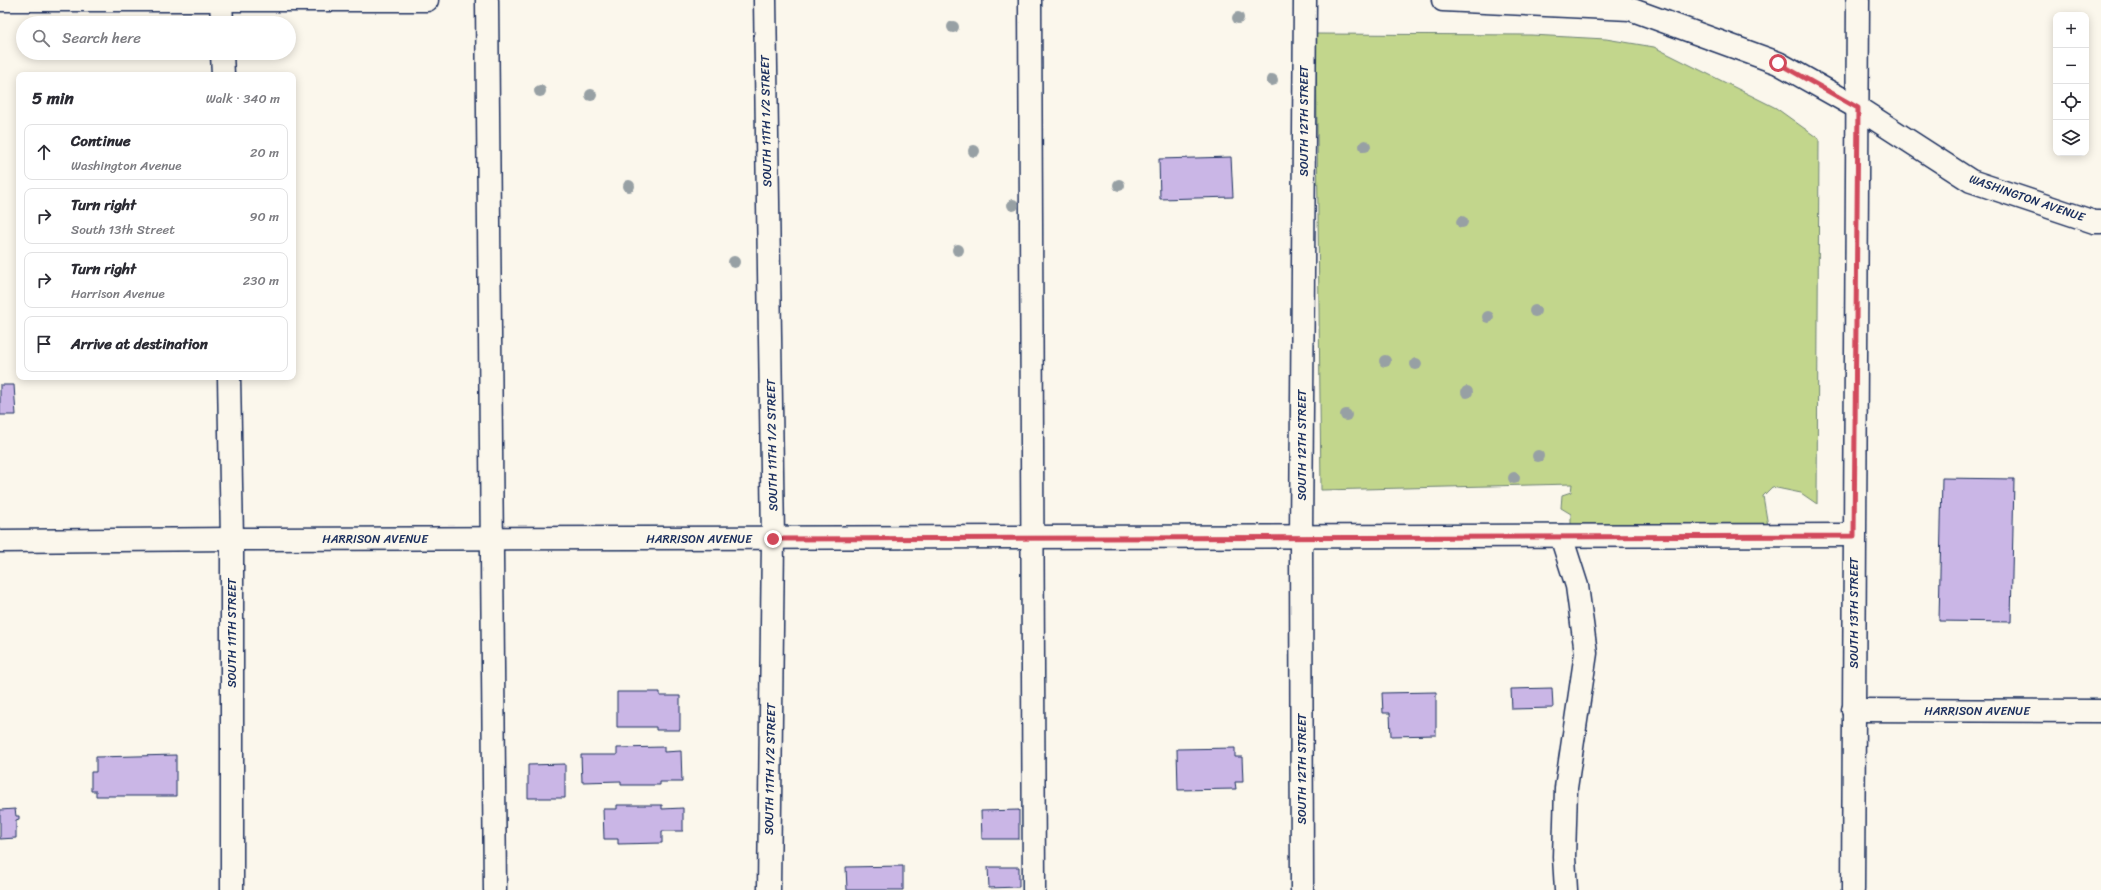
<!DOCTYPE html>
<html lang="en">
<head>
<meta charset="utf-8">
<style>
	body { margin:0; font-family:Sriracha,sans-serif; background:#f2f2f3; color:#2b2b33 }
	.controls { position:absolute; right:12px; top:12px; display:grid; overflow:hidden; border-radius:8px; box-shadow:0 2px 10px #0003 }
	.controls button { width:36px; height:36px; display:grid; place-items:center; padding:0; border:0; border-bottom:1px solid #e1e1e2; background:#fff; color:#2b2b33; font:20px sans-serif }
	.stop { position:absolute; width:12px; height:12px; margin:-9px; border:3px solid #d1495b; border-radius:50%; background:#fff }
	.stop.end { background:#d1495b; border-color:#fff; box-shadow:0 1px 4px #0008 }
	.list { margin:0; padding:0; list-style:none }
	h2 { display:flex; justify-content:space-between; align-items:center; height:52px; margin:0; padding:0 16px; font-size:17px }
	h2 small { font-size:13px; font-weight:400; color:#7c7c81 }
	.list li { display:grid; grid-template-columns:26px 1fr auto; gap:12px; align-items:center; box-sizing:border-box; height:56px; margin:0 8px 8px; padding:0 8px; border:1px solid #e1e1e2; border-radius:8px }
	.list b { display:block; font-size:15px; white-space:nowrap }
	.list p { margin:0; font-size:13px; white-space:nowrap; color:#7c7c81 }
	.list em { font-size:13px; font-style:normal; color:#7c7c81 }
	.icon { flex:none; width:22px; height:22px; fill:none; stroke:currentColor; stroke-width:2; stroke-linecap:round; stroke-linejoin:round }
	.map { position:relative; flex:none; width:2101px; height:890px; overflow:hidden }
	.search { position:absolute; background:#fff; box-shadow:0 2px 10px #0003; left:16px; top:16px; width:280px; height:44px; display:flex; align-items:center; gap:10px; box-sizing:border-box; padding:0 14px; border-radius:22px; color:#7c7c81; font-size:15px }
	.panel { position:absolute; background:#fff; box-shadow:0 2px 10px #0003; left:16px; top:72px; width:280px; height:308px; border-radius:8px }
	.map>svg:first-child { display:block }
</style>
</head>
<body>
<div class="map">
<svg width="2101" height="890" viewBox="0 0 2101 890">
	<rect width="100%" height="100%" fill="#fbf7ec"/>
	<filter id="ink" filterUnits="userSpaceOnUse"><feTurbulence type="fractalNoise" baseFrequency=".025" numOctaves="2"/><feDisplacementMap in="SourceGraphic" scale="8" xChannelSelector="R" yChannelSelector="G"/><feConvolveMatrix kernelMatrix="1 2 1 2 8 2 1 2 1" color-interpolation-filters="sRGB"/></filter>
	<g filter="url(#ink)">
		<!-- green -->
		<polygon fill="#c2d68c" stroke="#6e8275" points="1316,34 1531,35 1606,39 1654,47 1776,108 1819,139 1817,504 1801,493 1772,487 1763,496 1768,526 1571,528 1571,514 1561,508 1562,495 1571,492 1572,484 1321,490"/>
		<!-- building -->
		<g fill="#cab6e6" stroke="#1b2f5e">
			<polygon points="1231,157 1233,197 1160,199 1159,159"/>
			<polygon points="0,385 14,385 16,415 0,415"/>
			<polygon points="1942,478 2014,479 2011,622 1939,621"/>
			<polygon points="1552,688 1553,708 1512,709 1511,689"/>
			<polygon points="617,692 660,692 660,696 680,696 680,730 656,730 656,727 617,727"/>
			<polygon points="1436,692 1436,735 1391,736 1390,713 1383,713 1382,693"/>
			<polygon points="664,747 664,752 681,751 682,782 660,782 660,785 621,785 621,781 582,782 581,755 617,755 617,748"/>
			<polygon points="1235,748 1235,757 1242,757 1243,782 1235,782 1236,789 1178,790 1177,749"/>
			<polygon points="176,755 176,796 96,796 96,791 91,791 91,772 96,772 96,757"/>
			<polygon points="565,764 565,798 528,798 528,765"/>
			<polygon points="617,805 662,805 662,809 683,808 683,831 662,831 662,843 618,844 618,839 604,839 603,809 617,809"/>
			<polygon points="15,809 16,816 19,816 19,819 16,820 16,838 0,839 0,810"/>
			<polygon points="1019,810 1019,839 982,839 981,811"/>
			<polygon points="903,866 903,890 847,890 846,867"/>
			<polygon points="988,867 1019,867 1019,887 989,888"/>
		</g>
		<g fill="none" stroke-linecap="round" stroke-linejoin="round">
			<defs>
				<g id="minor">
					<polyline points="0,0 427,0"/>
					<polyline points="221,0 222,23"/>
					<polyline points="487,0 495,890"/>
					<polyline points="765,0 773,539 769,890"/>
					<polyline points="1030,0 1034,890"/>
					<polyline points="1443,0 1630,9 1778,63 1858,108 1971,181 2094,222 2101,222"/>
					<polyline points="222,53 223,75"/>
					<polyline points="229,377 232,539 232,890"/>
					<polyline points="1561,536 1577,586 1586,653 1566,788 1564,857 1566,890"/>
					<polyline points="0,541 232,539 1854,535"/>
					<polyline points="1853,710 2101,711"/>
					<polyline points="1302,890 1301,536 1305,0"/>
				</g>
				<polyline id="major" points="1853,890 1858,0"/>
			</defs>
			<!-- minor casing -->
			<use href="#minor" stroke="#1b2f5e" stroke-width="25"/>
			<!-- major casing -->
			<use href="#major" stroke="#1b2f5e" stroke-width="25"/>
			<!-- minor -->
			<use href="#minor" stroke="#fbf7ec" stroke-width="22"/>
			<!-- major -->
			<use href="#major" stroke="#fbf7ec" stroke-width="22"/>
		</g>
		<!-- trees -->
		<g fill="#97a0a4">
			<circle cx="1238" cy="18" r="6"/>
			<circle cx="953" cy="27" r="6"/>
			<circle cx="1272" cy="80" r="6"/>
			<circle cx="540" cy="91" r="6"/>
			<circle cx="591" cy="95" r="6"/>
			<circle cx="1365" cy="146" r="6"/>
			<circle cx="974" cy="151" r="6"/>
			<circle cx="1119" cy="185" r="6"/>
			<circle cx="629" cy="186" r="6"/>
			<circle cx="1013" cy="205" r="6"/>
			<circle cx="1462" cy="222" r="6"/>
			<circle cx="958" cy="250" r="6"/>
			<circle cx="734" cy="262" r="6"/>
			<circle cx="1535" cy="311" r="6"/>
			<circle cx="1488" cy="317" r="6"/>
			<circle cx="1385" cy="361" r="6"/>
			<circle cx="1416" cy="364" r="6"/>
			<circle cx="1467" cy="392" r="6"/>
			<circle cx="1346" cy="415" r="6"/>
			<circle cx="1538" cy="456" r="6"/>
			<circle cx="1514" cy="478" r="6"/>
		</g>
	</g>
	<g fill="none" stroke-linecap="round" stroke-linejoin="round" filter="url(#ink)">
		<!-- route -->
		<polyline stroke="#d1495b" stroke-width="5" points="773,539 1854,536 1858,108 1778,63"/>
	</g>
	<g text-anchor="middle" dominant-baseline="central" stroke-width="4" stroke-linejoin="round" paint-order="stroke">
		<!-- street labels -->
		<g font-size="12" fill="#1b2f5e" stroke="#fbf7ec">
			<text transform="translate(766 121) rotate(-91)">SOUTH 11TH 1/2 STREET</text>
			<text transform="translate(1304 121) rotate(-90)">SOUTH 12TH STREET</text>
			<text transform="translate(2027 198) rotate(19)">WASHINGTON AVENUE</text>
			<text transform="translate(772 445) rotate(-91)">SOUTH 11TH 1/2 STREET</text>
			<text transform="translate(1302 445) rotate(-90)">SOUTH 12TH STREET</text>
			<text x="375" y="539">HARRISON AVENUE</text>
			<text x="699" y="539">HARRISON AVENUE</text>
			<text transform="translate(1854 613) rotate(-90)">SOUTH 13TH STREET</text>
			<text transform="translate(232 633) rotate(-90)">SOUTH 11TH STREET</text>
			<text x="1977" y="711">HARRISON AVENUE</text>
			<text transform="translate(770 769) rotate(-89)">SOUTH 11TH 1/2 STREET</text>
			<text transform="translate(1302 769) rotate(-90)">SOUTH 12TH STREET</text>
		</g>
	</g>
</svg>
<div class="controls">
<button>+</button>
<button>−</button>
<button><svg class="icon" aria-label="locate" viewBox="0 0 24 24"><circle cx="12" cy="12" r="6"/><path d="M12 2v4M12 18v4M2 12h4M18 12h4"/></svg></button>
<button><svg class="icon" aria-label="layers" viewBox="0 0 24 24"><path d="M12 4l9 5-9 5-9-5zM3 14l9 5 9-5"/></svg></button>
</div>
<div class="stop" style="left:1778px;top:63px"></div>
<div class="stop end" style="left:773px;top:539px"></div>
<div class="search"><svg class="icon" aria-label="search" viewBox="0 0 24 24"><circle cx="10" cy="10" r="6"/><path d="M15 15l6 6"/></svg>Search here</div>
<section class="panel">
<h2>5 min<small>Walk · 340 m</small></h2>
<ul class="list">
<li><svg class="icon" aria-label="ahead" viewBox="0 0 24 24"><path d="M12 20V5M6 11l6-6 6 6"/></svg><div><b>Continue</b><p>Washington Avenue</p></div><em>20 m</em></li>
<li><svg class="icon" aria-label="right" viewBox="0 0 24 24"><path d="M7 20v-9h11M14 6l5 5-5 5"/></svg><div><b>Turn right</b><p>South 13th Street</p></div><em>90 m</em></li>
<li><svg class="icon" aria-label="right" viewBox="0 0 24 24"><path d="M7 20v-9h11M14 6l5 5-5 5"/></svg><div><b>Turn right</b><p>Harrison Avenue</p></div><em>230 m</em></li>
<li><svg class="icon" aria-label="arrive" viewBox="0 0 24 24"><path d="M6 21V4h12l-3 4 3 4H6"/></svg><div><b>Arrive at destination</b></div></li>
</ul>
</section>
</div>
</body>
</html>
